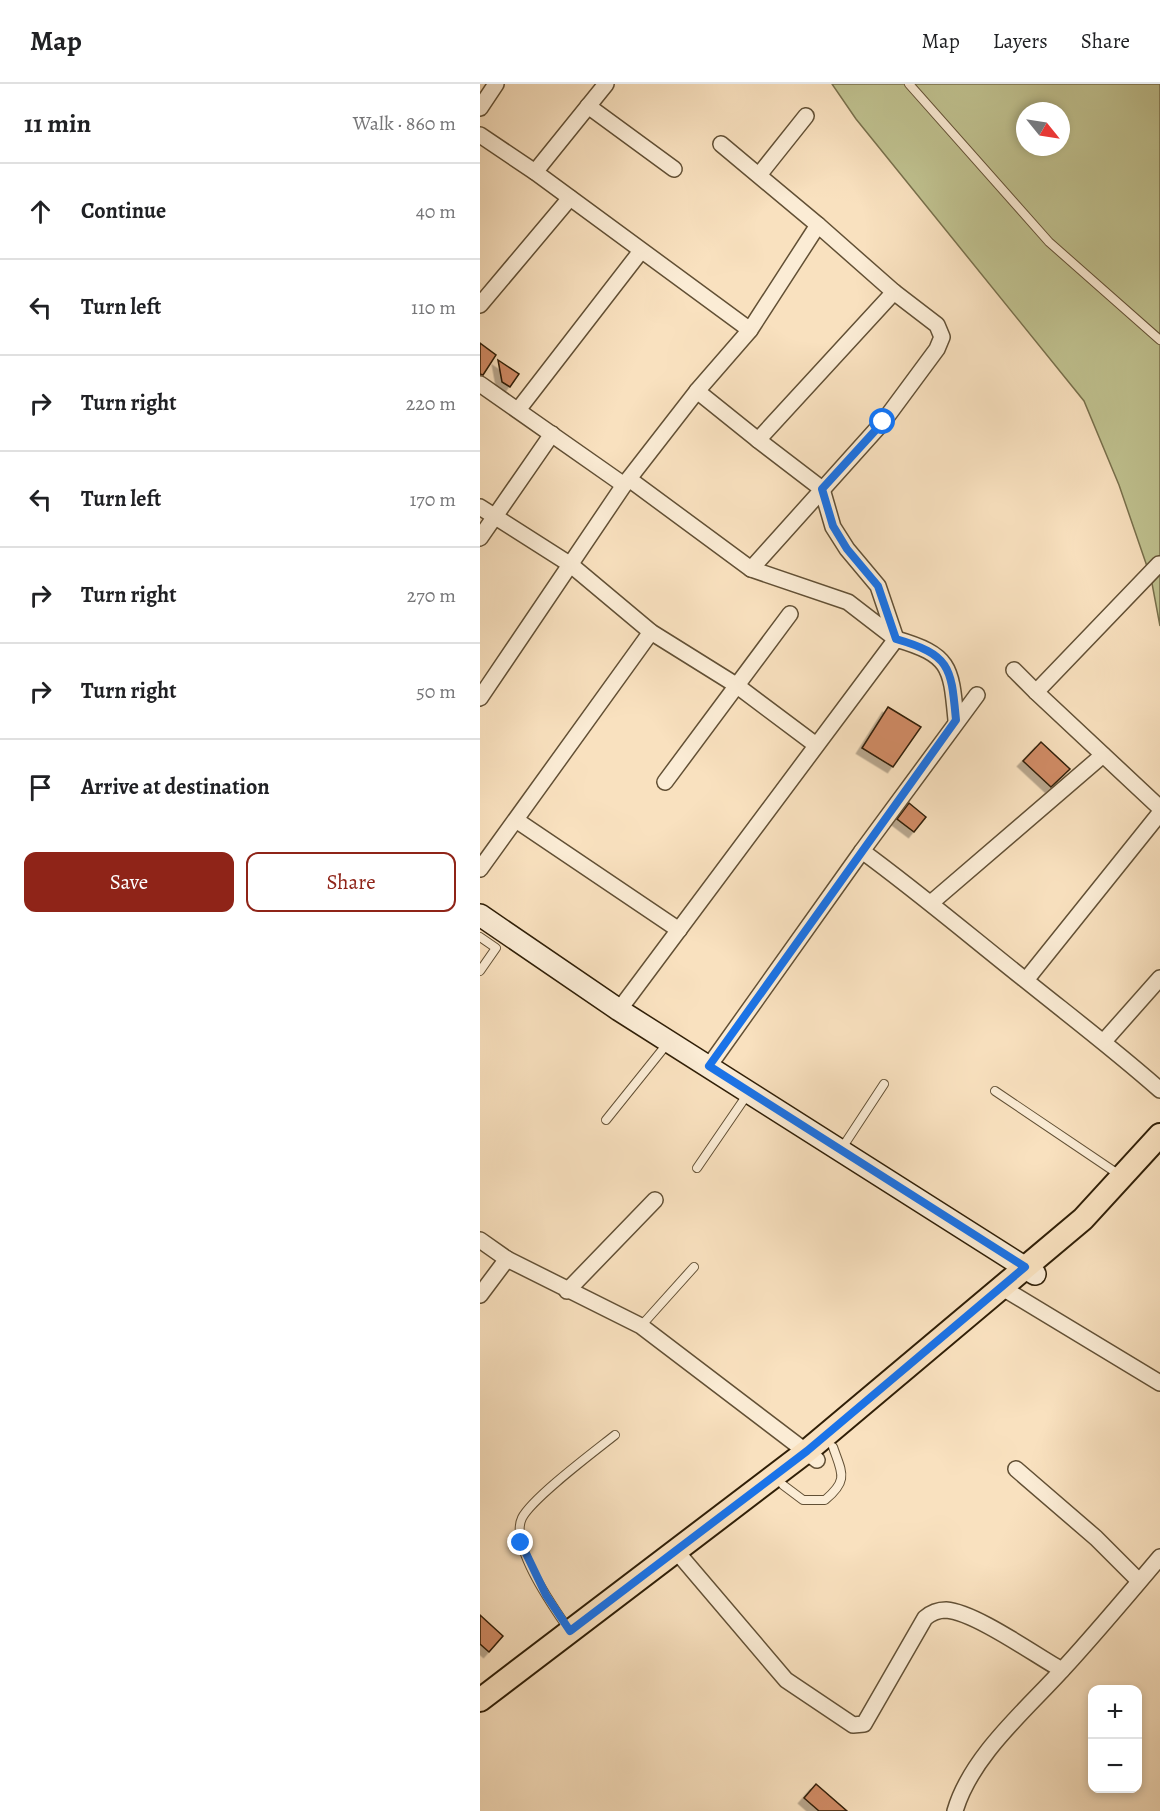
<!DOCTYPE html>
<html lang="en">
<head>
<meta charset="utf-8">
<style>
	body { margin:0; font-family:Alegreya,serif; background:#f6f6f6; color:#202124 }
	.controls { position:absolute; right:18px; bottom:18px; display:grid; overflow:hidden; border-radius:12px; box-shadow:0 3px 9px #0003 }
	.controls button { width:54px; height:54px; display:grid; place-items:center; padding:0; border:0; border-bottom:2px solid #e0e0e0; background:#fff; color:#202124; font:30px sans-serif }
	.compass { position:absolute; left:536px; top:18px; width:54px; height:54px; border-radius:50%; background:#fff; box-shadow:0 3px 9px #0003; rotate:120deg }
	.stop { position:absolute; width:18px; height:18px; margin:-14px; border:4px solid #1a73e8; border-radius:50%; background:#fff }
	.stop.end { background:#1a73e8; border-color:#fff; box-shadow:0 2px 6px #0008 }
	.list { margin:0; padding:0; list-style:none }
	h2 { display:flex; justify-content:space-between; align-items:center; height:78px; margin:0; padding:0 24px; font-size:26px }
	h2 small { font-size:20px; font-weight:400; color:#757577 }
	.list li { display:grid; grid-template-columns:39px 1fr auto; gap:18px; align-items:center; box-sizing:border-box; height:96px; padding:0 24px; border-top:2px solid #e0e0e0 }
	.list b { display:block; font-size:22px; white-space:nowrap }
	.list em { font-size:20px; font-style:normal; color:#757577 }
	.actions { display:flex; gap:12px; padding:18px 24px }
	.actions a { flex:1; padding:14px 0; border:2px solid #8f2418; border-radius:12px; text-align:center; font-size:21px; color:#8f2418 }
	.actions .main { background:#8f2418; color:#fff }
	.icon { flex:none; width:33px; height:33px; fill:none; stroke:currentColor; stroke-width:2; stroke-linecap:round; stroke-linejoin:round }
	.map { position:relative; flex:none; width:680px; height:1727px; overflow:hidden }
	header { display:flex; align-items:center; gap:36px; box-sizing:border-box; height:84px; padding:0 30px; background:#fff; border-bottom:2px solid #e0e0e0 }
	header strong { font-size:28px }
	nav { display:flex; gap:33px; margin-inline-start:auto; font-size:21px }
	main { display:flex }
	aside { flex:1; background:#fff }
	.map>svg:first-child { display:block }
</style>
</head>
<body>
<header>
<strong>Map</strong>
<nav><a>Map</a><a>Layers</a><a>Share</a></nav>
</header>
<main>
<aside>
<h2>11 min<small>Walk · 860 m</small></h2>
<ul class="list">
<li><svg class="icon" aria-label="ahead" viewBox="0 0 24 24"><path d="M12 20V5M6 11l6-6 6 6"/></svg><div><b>Continue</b></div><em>40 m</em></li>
<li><svg class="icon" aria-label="left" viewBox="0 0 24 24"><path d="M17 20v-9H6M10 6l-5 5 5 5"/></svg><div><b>Turn left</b></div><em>110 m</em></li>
<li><svg class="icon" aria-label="right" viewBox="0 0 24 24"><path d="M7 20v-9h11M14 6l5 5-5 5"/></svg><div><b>Turn right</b></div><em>220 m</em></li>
<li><svg class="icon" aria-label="left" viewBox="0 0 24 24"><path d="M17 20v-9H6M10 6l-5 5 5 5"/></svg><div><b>Turn left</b></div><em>170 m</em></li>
<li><svg class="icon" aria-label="right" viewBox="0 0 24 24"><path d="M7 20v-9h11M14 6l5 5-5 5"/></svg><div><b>Turn right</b></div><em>270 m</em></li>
<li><svg class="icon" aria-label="right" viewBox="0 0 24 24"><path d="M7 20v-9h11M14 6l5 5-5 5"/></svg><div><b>Turn right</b></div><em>50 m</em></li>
<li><svg class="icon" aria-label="arrive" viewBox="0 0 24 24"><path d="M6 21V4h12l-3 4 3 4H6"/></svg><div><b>Arrive at destination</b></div></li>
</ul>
<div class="actions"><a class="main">Save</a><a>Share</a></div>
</aside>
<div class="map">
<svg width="680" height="1727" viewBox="0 0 680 1727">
	<defs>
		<filter id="shadow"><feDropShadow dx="-5.5" dy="5.5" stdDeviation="0" flood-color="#0004"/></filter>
	</defs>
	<rect width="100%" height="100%" fill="#f9e1bf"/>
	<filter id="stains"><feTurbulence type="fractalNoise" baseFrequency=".00333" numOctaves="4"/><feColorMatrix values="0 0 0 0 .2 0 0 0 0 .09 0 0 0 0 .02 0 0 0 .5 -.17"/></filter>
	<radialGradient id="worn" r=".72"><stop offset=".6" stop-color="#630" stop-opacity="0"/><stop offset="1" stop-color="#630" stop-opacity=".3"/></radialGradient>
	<!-- green -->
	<path fill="#c0c290" stroke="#78704c" stroke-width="1.5" fill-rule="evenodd" d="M352,0H680V542L671,494L639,401L604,317L376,35ZM545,27H581V63H545Z"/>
	<!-- building -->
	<g fill="#d08b65" stroke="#301f07" stroke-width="1.5" filter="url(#shadow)">
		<polygon points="0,259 16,271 3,291 0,290"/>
		<polygon points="18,276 39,290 30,303 22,298"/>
		<polygon points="408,623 441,643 413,683 382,664"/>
		<polygon points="561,658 590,685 571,703 543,677"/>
		<polygon points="429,719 446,733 434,748 417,735"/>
		<polygon points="0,1531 23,1552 9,1568 0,1560"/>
		<polygon points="336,1700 367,1727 339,1727 324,1714"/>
	</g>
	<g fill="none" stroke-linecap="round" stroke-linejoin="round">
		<defs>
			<g id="lane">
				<polyline points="429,0 569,158 680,256"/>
				<polyline points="0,853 16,864 0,887"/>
				<polyline points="515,1007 641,1092"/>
				<polyline points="126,1036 187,960"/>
				<polyline points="362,1064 404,1000"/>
				<polyline points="217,1084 267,1011"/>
				<polyline points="161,1242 214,1183"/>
				<path d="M303,1401L323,1416H345C369,1396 362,1389 353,1363"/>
				<path d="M89,1546C74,1524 29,1461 42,1434C52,1414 115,1367 135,1351"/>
			</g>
			<g id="street">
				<polyline points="108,22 194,85"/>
				<polyline points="0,24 16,0"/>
				<polyline points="0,51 55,88 270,246 217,307 144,401"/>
				<polyline points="241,60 338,141"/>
				<polyline points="55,88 126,0"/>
				<polyline points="279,91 326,32"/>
				<polyline points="0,221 90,114"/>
				<polyline points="0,300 144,401 0,614"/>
				<polyline points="217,307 278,356"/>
				<polyline points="38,326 161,167"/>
				<polyline points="149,395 271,485 368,518 416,555 398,502 367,465 353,443 342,405 278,356 414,208 338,141 270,246"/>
				<polyline points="0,423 91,481 171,548 256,601 336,661"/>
				<polyline points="0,454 72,350"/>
				<polyline points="679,480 556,608 680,724"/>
				<polyline points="271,485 403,338 457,265 462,253 457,241 414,208"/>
				<polyline points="534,586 556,608"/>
				<path d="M497,611L382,767C438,808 490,852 544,895C590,932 636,967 680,1006"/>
				<polyline points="185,698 310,530"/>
				<polyline points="36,736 199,846"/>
				<polyline points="0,785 171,548"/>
				<polyline points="452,818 623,671"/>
				<polyline points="546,896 680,729"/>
				<path d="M139,926L416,555C471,571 471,583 476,636"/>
				<polyline points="625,956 680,894"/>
				<polyline points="229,982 382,767"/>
				<polyline points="0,1156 27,1175 161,1242 337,1376"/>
				<polyline points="521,1203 680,1299"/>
				<polyline points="87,1207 175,1116"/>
				<polyline points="0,1211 27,1175"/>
				<polyline points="536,1385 616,1454 659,1497"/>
				<path d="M203,1475L306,1596L373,1641L384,1640L445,1534C452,1528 458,1526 466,1526C495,1528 555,1571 582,1586"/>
				<path d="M475,1727C491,1672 546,1626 583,1585C616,1549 648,1511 680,1473"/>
			</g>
			<polyline id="secondary" points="0,831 139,926 555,1190"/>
			<polyline id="primary" points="0,1616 327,1367 603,1135 680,1051"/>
		</defs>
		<!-- lane casing -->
		<use href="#lane" stroke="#625035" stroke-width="10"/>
		<!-- street casing -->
		<use href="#street" stroke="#625035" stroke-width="18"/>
		<!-- secondary casing -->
		<use href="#secondary" stroke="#301f07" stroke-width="24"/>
		<!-- primary casing -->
		<use href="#primary" stroke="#301f07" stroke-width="26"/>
		<!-- lane -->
		<use href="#lane" stroke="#fbecd5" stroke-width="8"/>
		<!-- street -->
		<use href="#street" stroke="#fbecd5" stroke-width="15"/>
		<!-- secondary -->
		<use href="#secondary" stroke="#fbecd5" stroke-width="21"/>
		<!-- primary -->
		<use href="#primary" stroke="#f9e1bf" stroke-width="22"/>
	</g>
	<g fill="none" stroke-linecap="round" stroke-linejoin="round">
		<!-- route -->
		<path stroke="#1a73e8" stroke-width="8" d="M41,1459L66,1511L90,1547L327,1367L545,1183L229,982L476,636C471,583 471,571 416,555L398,502L367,465L353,442L342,405L403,338"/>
	</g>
	<rect width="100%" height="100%" filter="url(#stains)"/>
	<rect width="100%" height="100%" fill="url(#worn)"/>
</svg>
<div class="controls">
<button>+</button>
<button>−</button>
</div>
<svg class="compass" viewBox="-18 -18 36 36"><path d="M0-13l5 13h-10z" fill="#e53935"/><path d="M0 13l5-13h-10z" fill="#757577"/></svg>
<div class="stop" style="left:403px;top:338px"></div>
<div class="stop end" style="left:41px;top:1459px"></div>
</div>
</main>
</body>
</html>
